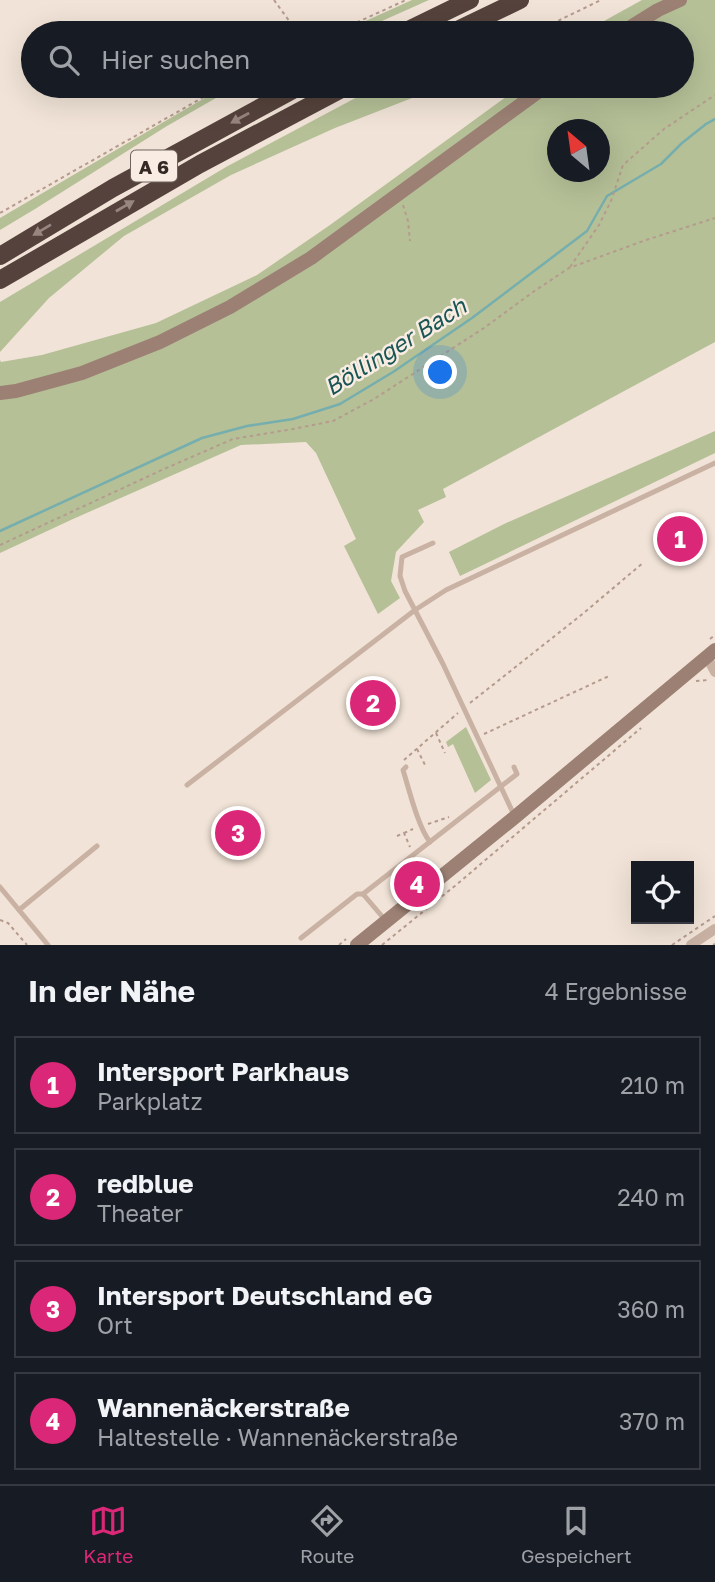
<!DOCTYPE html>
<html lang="de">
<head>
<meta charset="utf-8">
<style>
	body { margin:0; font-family:"Golos Text",sans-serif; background:#20242c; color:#f1f3f6 }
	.controls { position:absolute; right:21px; bottom:21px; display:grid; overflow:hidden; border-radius:0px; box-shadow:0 7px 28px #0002 }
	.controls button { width:63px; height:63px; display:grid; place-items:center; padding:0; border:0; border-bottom:2px solid #363941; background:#171b24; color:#f1f3f6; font:35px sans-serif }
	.compass { position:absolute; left:547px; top:119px; width:63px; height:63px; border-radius:50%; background:#171b24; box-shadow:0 7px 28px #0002; rotate:331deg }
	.you { position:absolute; left:441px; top:373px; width:24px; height:24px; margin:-18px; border:5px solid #fff; border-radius:50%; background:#1a73e8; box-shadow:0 0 0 10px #1a73e833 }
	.badge { display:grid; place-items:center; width:46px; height:46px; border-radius:50%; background:#db2777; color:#fff; font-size:23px; font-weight:700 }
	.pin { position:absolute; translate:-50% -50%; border:4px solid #fff; box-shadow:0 2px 7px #0006 }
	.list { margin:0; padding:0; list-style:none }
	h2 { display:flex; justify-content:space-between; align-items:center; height:91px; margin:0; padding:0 28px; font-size:30px }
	h2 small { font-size:23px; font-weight:400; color:#9ea1a6 }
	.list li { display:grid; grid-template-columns:46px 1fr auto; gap:21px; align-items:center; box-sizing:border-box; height:98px; margin:0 14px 14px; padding:0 14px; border:2px solid #363941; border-radius:0px }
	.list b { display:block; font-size:26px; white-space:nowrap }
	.list p { margin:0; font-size:23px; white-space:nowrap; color:#9ea1a6 }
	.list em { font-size:23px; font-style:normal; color:#9ea1a6 }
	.icon { flex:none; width:38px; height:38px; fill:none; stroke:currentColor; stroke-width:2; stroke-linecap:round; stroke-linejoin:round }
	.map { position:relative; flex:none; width:715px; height:945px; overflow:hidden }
	.search { position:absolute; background:#171b24; box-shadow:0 7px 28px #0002; left:21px; right:21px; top:21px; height:77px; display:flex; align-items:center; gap:18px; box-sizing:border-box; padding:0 24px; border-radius:38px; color:#9ea1a6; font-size:26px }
	.sheet { height:539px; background:#171b24 }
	nav { display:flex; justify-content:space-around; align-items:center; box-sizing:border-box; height:98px; border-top:2px solid #363941; background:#171b24; font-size:19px; color:#9ea1a6 }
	nav a { display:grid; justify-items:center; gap:4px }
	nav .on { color:#db2777 }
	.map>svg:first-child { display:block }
</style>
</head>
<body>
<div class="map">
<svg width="715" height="945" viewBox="0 0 715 945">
	<rect width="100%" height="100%" fill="#f1e3d7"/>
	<!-- green -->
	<g fill="#b5c097" fill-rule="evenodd">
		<polygon points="412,0 429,0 355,33 339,33"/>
		<path d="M642,0H715V342L443,489L446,497L418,510L424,522L396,552L391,581L400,598L378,614L344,546L356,539L316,453L306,442L241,445L73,519L0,553V360L1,362L42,355L156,323L257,275L330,225L521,86H682V33H590L604,21ZM558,130H600V172H558Z"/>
		<polygon points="225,86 237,86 167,126 35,209 0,230 0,218"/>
		<polygon points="378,86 443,86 335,128 231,175 124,236 49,298 0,352 0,302 226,167"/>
		<polygon points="715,431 715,453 460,576 449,552 504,524"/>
		<polygon points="466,727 491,780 475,793 453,744 448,747 446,742"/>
	</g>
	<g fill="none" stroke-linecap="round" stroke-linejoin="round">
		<!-- stream -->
		<polyline stroke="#76aead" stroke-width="2.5" points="0,531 202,438 247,426 293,419 340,404 393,372 472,318 587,231 607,196 661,164 682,143 706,124 715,119"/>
		<!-- path -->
		<g stroke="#b59b8d" stroke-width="2" stroke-dasharray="3.5 3.5" stroke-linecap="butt">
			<polyline points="274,0 298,33"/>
			<polyline points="331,33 338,31 406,0"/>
			<polyline points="533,33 601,0"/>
			<polyline points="403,205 408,221 410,241"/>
			<polyline points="0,213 223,86"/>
			<polyline points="570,267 599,225 611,201 623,165 664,129 715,95"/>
			<polyline points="0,545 164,469 233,439 293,429 333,421 374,399 484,328 533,292 569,268 646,240 715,218"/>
			<polyline points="710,639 715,635"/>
			<polyline points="696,681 708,680"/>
			<polyline points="470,703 580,616 643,563"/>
			<polyline points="436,733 445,753"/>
			<polyline points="484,734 609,676"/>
			<polyline points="417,749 426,767"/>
			<polyline points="404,760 458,713"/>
			<polyline points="428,824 449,817"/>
			<polyline points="404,833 413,829"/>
			<polyline points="397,836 404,833 410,847"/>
			<polyline points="0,920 8,923 27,945"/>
			<polyline points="339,945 346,939"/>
			<polyline points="382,945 456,885 641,728"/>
			<polyline points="672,945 715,916"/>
			<polyline points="713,945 715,944"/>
		</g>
		<!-- lane -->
		<g stroke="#c9b2a3" stroke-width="5">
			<polyline points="433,543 402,557 400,576 405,591 443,664 515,817"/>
			<path d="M406,767L403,770C409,789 418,827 430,842"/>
			<polyline points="187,785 415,610 446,590 715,463"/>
			<polyline points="0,887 19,910"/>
			<polyline points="363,894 386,921"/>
			<polyline points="301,938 357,894 363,894 517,774 514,767"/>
			<polyline points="48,945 19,910 97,846"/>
		</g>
		<!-- street -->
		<g stroke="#c9b2a3" stroke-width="10">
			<polyline points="707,657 715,672"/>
			<polyline points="691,945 715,929"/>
		</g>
		<!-- secondary -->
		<g stroke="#9c8074" stroke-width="14">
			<polyline points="621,33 658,10 680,0"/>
			<polyline points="0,393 16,391 82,373 160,342 230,307 311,258 546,86"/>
			<polyline points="357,945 515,817 715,650"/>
		</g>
		<!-- highway -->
		<g stroke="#55423c" stroke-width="18">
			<polyline points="402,33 470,0"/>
			<polyline points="451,33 520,0"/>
			<polyline points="0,256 113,188 300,86"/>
			<polyline points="0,280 200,164 347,86"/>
		</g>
	</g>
	<!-- one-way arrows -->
	<defs><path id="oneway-solid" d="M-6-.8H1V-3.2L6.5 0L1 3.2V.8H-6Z" transform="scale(1.75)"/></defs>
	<g fill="#97867f">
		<use href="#oneway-solid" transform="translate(240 118) rotate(151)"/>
		<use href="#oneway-solid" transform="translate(125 206) rotate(-30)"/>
		<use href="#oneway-solid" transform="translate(42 230) rotate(149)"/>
	</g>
	<g text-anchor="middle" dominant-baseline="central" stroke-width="5" stroke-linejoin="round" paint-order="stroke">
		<!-- shield labels -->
		<rect fill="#f9ede3" stroke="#6f645e" stroke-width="2" x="131" y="150.5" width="46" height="31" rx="5"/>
		<g font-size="19" font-weight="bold" fill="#342925">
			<text x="154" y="166">A 6</text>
		</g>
		<!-- water labels -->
		<g font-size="23" font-style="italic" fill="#1a5555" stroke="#f9ede3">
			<text transform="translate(395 346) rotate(-32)">Böllinger Bach</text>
		</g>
	</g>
</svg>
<div class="controls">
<button><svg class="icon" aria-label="locate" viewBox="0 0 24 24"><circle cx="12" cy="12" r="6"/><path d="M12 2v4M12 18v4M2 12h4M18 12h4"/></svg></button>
</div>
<svg class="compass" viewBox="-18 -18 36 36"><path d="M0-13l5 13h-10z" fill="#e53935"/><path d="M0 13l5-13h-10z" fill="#9ea1a6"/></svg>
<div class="you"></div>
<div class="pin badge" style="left:680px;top:539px">1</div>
<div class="pin badge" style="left:373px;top:703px">2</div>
<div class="pin badge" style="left:238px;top:833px">3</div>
<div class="pin badge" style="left:417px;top:884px">4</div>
<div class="search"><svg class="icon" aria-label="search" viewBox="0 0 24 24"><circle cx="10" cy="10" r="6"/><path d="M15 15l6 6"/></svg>Hier suchen</div>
</div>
<section class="sheet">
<h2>In der Nähe<small>4 Ergebnisse</small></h2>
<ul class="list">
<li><span class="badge">1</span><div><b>Intersport Parkhaus</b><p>Parkplatz</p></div><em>210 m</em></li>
<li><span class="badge">2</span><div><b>redblue</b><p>Theater</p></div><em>240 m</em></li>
<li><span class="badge">3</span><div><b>Intersport Deutschland eG</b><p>Ort</p></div><em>360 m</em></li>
<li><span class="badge">4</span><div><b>Wannenäckerstraße</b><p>Haltestelle · Wannenäckerstraße</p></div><em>370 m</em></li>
</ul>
</section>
<nav>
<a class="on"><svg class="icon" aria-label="map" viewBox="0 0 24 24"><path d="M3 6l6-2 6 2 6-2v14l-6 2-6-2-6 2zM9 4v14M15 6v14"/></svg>Karte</a>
<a><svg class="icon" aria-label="directions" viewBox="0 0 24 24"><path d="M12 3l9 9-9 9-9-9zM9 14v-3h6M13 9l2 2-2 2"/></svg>Route</a>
<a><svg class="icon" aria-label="saved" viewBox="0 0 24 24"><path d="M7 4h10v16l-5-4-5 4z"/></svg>Gespeichert</a>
</nav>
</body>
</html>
